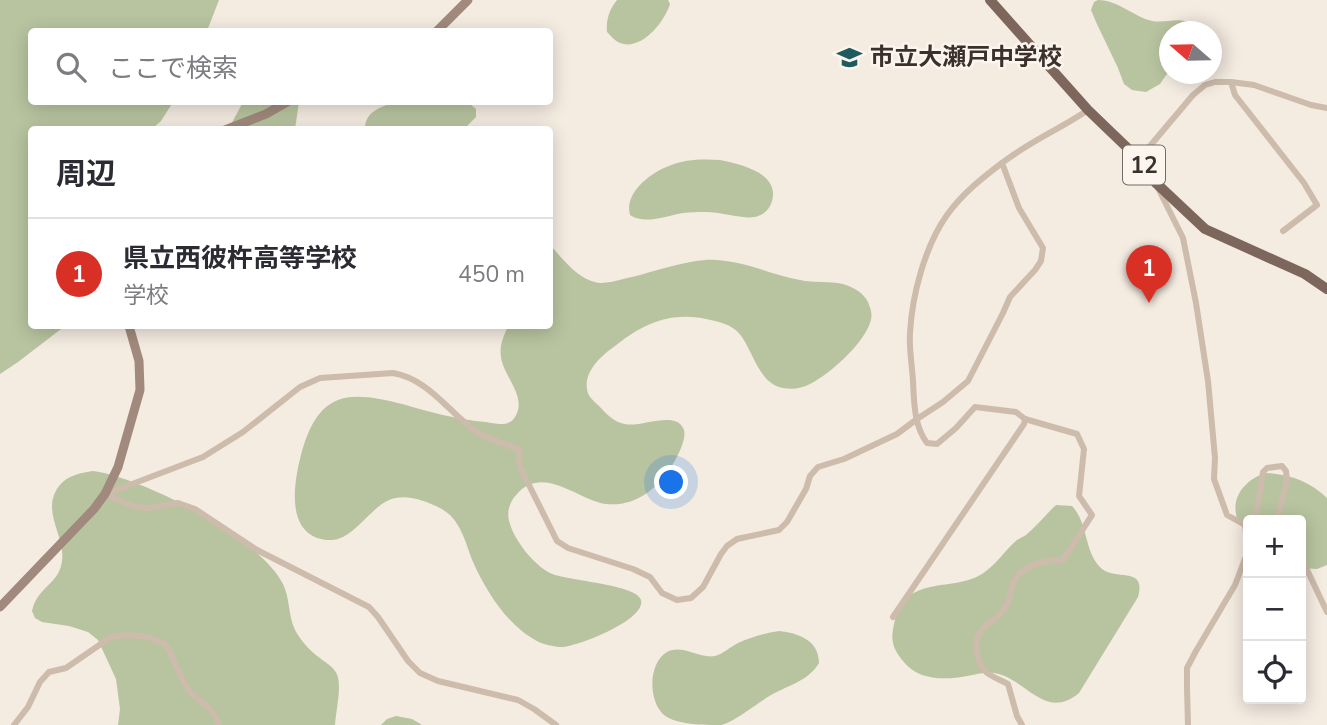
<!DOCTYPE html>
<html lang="ja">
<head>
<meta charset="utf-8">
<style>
	body { margin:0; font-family:"Nunito Sans","Noto Sans JP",sans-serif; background:#f2f2f3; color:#2b2b33 }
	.controls { position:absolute; right:21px; bottom:21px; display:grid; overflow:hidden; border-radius:7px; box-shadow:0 4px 18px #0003 }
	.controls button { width:63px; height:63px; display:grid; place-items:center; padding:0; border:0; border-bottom:2px solid #e1e1e2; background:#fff; color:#2b2b33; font:35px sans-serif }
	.compass { position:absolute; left:1159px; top:21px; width:63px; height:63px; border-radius:50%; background:#fff; box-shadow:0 4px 18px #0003; rotate:290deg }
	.you { position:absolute; left:672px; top:483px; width:24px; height:24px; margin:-18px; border:5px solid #fff; border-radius:50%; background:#1a73e8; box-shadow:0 0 0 10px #1a73e833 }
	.badge { display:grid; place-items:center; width:46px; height:46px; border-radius:50%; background:#d93025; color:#fff; font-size:23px; font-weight:700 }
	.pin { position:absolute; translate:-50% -58px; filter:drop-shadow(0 2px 4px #0008) }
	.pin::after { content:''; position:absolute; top:37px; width:24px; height:21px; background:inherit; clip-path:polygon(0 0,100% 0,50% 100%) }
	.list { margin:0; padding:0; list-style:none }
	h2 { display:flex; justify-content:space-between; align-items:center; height:91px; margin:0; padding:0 28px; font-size:30px }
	h2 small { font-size:23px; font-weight:400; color:#7c7c81 }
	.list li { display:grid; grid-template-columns:46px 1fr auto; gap:21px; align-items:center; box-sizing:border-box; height:112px; padding:0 28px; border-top:2px solid #e1e1e2 }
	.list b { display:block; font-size:26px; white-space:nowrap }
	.list p { margin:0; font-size:23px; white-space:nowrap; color:#7c7c81 }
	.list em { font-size:23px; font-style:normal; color:#7c7c81 }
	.icon { flex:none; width:38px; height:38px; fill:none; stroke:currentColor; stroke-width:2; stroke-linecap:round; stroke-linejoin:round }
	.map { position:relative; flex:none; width:1327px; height:725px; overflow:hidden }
	.search { position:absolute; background:#fff; box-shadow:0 4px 18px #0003; left:28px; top:28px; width:525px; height:77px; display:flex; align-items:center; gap:18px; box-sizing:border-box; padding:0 24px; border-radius:7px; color:#7c7c81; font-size:26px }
	.panel { position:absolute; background:#fff; box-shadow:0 4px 18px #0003; left:28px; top:126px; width:525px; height:203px; border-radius:7px }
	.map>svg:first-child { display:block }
</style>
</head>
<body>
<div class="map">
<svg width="1327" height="725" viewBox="0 0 1327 725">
	<rect width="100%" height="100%" fill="#f4ebe1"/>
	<!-- green -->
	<g fill="#b8c4a0">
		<polygon points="0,0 219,0 207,31 32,32 32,102 173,102 161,121 152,129 32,130 32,326 65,326 18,362 0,374"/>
		<path d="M617,0H668L670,4C664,23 641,51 620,43C615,41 611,36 607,32C606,20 609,10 617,0Z"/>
		<path d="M1098,0C1118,0 1134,17 1152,21C1168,24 1183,14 1195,28V31L1170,32L1169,71L1160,84L1146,92L1132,90L1124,84L1118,68L1096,22L1091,10L1094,2Z"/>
		<polygon points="243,102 299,102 295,129 228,130"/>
		<path d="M396,102H463L470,104L476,109V117L464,129H365C365,111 381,107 396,102Z"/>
		<path d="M720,160C740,164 780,173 772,201C770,208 765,214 758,216C747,221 720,211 704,212C697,212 690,212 683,213C666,216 645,225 630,215C624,193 650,173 669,166C685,159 703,159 720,160Z"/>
		<path d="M550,245C563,259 579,281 600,283C611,283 622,279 632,277C656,271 681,262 705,260C738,258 768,274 800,280C814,283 829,281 843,284C853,287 863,292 868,302C871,310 873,315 870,323C863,344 830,374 810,384C801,389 789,390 779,387C759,380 753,353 742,337C734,326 726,324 715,321C675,310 646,321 615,346C602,355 584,371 587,389C588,397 593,400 599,406C607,414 613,422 625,424C640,428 677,409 684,430C687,440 675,462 669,470C655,491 633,507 606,504C578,500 543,464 517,494C509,502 506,513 510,524C515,541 534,565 550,573C566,581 637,584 641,600C646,620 578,646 562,647C556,647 547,645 541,643C509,628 487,593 473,562C465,542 461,519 440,508C426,501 405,493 389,500C371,508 357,533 338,539C332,541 323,540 317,538C285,526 295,477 302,451C308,431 317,408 338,400C365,389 415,409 443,415C457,418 472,421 486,422C496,424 509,427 515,417C528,397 503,376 501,357C499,345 504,336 508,326H550Z"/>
		<path d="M93,471C144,478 259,537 283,584C290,598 288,615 295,630C301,641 310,651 320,658C327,664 335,667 338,677C341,691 336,710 335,725H118L120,709L116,679L98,640L88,632L69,626L42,622L35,618L32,611C37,588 56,585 61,566C69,538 39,513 59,486C68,475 80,473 93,471Z"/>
		<path d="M1267,473C1290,474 1311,482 1327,498V565L1317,569L1301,568V520H1248V534C1244,529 1237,521 1236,514C1232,494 1249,477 1267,473Z"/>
		<path d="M1056,505L1072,506C1088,523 1084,549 1099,566C1113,583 1147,564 1138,597L1079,693C1046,720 1029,683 999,674C988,671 978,674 967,676C945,680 918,681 903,661C899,656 894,649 893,643C891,634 894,624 896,616C910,575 953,592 982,574C996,565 1005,550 1017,540C1020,538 1023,537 1026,535C1037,526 1046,514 1056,505Z"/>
		<path d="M779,631C798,633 819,640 819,663C808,681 789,685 771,695C759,702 733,723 721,725C704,725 677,725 664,715C648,701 648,663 667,652C683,644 699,659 715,656C723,654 730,647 738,643C751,637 765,633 779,631Z"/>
		<polygon points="396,716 412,719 422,725 381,725 387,719"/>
	</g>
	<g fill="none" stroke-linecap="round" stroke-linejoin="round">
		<!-- street -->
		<g stroke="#cdbbac" stroke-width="6">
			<polyline points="1231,82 1235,95 1304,183 1317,205 1283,231"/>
			<polyline points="1139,159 1193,95 1205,85 1215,82 1231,82 1254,85 1311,105 1327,108"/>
			<path d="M1002,163C982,178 962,194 947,215C925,246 912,295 910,333C909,349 912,365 913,381C914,402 914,426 927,443L937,444L956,428L975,407L1016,412L1025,419L1077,434L1084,449L1079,496L1092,515L1063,560C1046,560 1019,565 1013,584C1010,592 1010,602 1004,609C998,618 988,622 981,631C972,640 977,662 985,671C989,676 1001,680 1008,684L1017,716L1022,725"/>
			<polyline points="1158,188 1183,238 1196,303 1208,381 1215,458 1214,479 1227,515 1245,525"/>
			<polyline points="105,494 133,506 148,508 178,503 195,509 257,550 369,607 378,617 408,661 420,673 438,681 518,700 534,709 556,725"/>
			<path d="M106,494L203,457L243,432L300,387L320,378L393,373C428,379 448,411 474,430C487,440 505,443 520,450L519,458L520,467L557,541L568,548L633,569L650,577L662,593L677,600L691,598L703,587L721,554L727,546L737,539L779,530L787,522L806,489L810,476L818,467L844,459L897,434L917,419L943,402L968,381L1003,313L1010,297L1035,270L1041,261L1043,248L1019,208L1002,163C1029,142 1060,129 1088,110"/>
			<polyline points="1251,520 1256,516 1263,472 1267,468 1282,466 1286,471 1287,481 1277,520"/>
			<polyline points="1245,525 1248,547"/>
			<polyline points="1301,557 1327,612"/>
			<polyline points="893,617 1024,424 1025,419"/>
			<polyline points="14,725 28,707 40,682 49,672 66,668 111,637 128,635 147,637 164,643 169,650 185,685 191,693 212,711 219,725"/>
			<polyline points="1188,725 1187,688 1187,668 1196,651 1235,585 1248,551"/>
		</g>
		<!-- secondary -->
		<g stroke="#a18a7d" stroke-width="9">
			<polyline points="436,32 468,0"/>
			<polyline points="225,130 266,114 287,102"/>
			<polyline points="0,607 94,509 105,494 118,467 140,390 139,361 129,326"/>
		</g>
		<!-- primary -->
		<polyline stroke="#7d675c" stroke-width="10" points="990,0 1088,110 1139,159 1156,183 1205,229 1305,274 1327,289"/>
	</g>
	<!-- icons -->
	<defs>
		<symbol id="school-bare" viewBox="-9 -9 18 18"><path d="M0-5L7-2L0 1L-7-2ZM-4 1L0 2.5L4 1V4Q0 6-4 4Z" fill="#1f5a5e" stroke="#fbf5ee" stroke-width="2.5" paint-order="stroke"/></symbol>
	</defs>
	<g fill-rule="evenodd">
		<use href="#school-bare" x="832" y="40" width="35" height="35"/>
	</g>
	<g text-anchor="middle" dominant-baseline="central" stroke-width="5" stroke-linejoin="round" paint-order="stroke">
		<!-- shield labels -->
		<rect fill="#fbf5ee" stroke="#756b66" stroke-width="2" x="1123" y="145.5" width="42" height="39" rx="5"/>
		<g font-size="23" font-weight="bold" fill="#3b302b">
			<text x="1144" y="165">12</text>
		</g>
		<!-- poi labels -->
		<g font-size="24" font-weight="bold" fill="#3b302b" stroke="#fbf5ee" text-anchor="start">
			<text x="870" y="57">市立大瀬戸中学校</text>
		</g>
	</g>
</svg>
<div class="controls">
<button>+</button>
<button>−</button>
<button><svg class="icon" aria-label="locate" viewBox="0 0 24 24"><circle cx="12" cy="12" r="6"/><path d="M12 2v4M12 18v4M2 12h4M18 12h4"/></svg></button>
</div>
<svg class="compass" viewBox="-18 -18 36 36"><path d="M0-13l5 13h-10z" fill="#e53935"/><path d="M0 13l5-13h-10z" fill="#7c7c81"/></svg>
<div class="you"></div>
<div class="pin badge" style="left:1149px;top:303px">1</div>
<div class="search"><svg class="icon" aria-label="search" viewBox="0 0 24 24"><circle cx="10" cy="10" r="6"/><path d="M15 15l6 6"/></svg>ここで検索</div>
<section class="panel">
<h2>周辺<small></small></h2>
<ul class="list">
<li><span class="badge">1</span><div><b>県立西彼杵高等学校</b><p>学校</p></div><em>450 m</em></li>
</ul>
</section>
</div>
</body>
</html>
